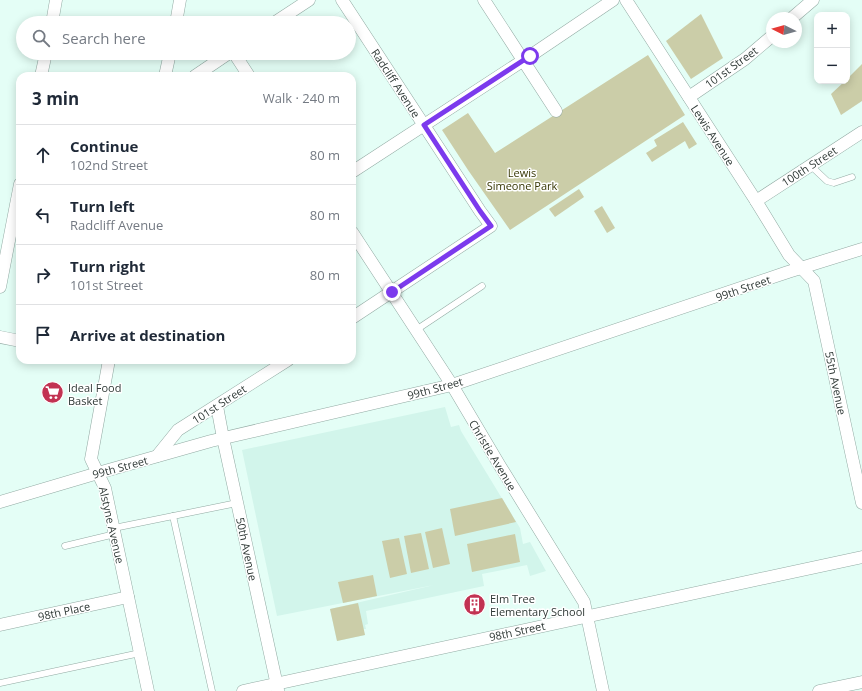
<!DOCTYPE html>
<html lang="en">
<head>
<meta charset="utf-8">
<style>
	body { margin:0; font-family:"Open Sans",sans-serif; background:#f6f6f7; color:#1f2937 }
	.controls { position:absolute; right:12px; top:12px; display:grid; overflow:hidden; border-radius:8px; box-shadow:0 2px 10px #0003 }
	.controls button { width:36px; height:36px; display:grid; place-items:center; padding:0; border:0; border-bottom:1px solid #e0e1e3; background:#fff; color:#1f2937; font:20px sans-serif }
	.compass { position:absolute; left:766px; top:12px; width:36px; height:36px; border-radius:50%; background:#fff; box-shadow:0 2px 10px #0003; rotate:275deg }
	.stop { position:absolute; width:12px; height:12px; margin:-9px; border:3px solid #7c3aed; border-radius:50%; background:#fff }
	.stop.end { background:#7c3aed; border-color:#fff; box-shadow:0 1px 4px #0008 }
	.list { margin:0; padding:0; list-style:none }
	h2 { display:flex; justify-content:space-between; align-items:center; height:52px; margin:0; padding:0 16px; font-size:17px }
	h2 small { font-size:13px; font-weight:400; color:#747a83 }
	.list li { display:grid; grid-template-columns:26px 1fr auto; gap:12px; align-items:center; box-sizing:border-box; height:60px; padding:0 16px; border-top:1px solid #e0e1e3 }
	.list b { display:block; font-size:15px; white-space:nowrap }
	.list p { margin:0; font-size:13px; white-space:nowrap; color:#747a83 }
	.list em { font-size:13px; font-style:normal; color:#747a83 }
	.icon { flex:none; width:22px; height:22px; fill:none; stroke:currentColor; stroke-width:2; stroke-linecap:round; stroke-linejoin:round }
	.map { position:relative; flex:none; width:862px; height:691px; overflow:hidden }
	.search { position:absolute; background:#fff; box-shadow:0 2px 10px #0003; left:16px; top:16px; width:340px; height:44px; display:flex; align-items:center; gap:10px; box-sizing:border-box; padding:0 14px; border-radius:22px; color:#747a83; font-size:15px }
	.panel { position:absolute; background:#fff; box-shadow:0 2px 10px #0003; left:16px; top:72px; width:340px; height:292px; border-radius:12px }
	.map>svg:first-child { display:block }
</style>
</head>
<body>
<div class="map">
<svg width="862" height="691" viewBox="0 0 862 691">
	<rect width="100%" height="100%" fill="#e4fef6"/>
	<!-- built -->
	<polygon fill="#d2f5eb" points="445,407 451,427 459,425 461,431 520,528 523,544 530,542 546,571 530,576 527,565 482,574 484,586 366,611 368,624 365,625 366,629 363,629 365,635 337,641 330,609 434,585 277,616 242,450"/>
	<!-- green -->
	<g fill="#cbcda8">
		<polygon points="701,14 723,58 691,79 666,41"/>
		<polygon points="648,55 685,115 510,230 468,170 442,130 468,113 495,153"/>
		<polygon points="862,64 862,101 841,115 831,94 845,81 847,81 847,79"/>
		<polygon points="683,122 697,144 689,149 685,141 652,162 646,153 657,146 654,140"/>
		<polygon points="579,189 584,197 555,217 549,209"/>
		<polygon points="602,206 615,228 607,233 594,211"/>
		<polygon points="502,498 516,522 455,536 450,509"/>
		<polygon points="442,528 450,564 433,568 425,532"/>
		<polygon points="421,533 429,569 411,573 404,536"/>
		<polygon points="515,534 520,562 472,572 467,544"/>
		<polygon points="399,538 407,574 390,578 382,541"/>
		<polygon points="373,575 377,596 343,603 338,582"/>
		<polygon points="358,603 365,635 337,641 330,609"/>
	</g>
	<g fill="none" stroke-linecap="round" stroke-linejoin="round">
		<defs>
			<g id="service">
				<polyline points="810,165 827,181 834,183 852,177"/>
				<polyline points="416,330 482,286"/>
				<polyline points="173,516 212,691"/>
				<polyline points="114,528 237,503"/>
				<polyline points="65,546 115,534"/>
				<polyline points="0,683 140,653"/>
			</g>
			<g id="minor">
				<polyline points="342,0 480,211 491,226 352,318"/>
				<polyline points="484,0 556,111"/>
				<polyline points="626,0 756,201 789,255 814,281 862,503"/>
				<polyline points="792,18 813,0"/>
				<polyline points="52,23 56,0"/>
				<polyline points="176,23 180,0"/>
				<polyline points="274,23 309,0"/>
				<polyline points="234,53 249,76"/>
				<polyline points="41,76 46,53"/>
				<polyline points="165,76 170,53"/>
				<polyline points="195,76 229,53"/>
				<polyline points="689,97 745,59 772,36"/>
				<polyline points="352,172 530,56 613,0"/>
				<polyline points="756,201 862,132"/>
				<polyline points="352,232 452,385 500,466 584,602 603,691"/>
				<polyline points="0,287 20,184"/>
				<polyline points="0,337 20,341"/>
				<polyline points="109,360 91,459 105,488 148,691"/>
				<polyline points="217,406 223,438 278,690"/>
				<polyline points="157,456 178,430 288,360"/>
				<polyline points="0,502 98,473 211,441 452,385 788,272 862,249"/>
				<polyline points="0,625 128,597"/>
				<polyline points="243,691 862,557"/>
				<polyline points="819,691 862,682"/>
			</g>
		</defs>
		<!-- service casing -->
		<use href="#service" stroke="#92aaa3" stroke-width="7"/>
		<!-- minor casing -->
		<use href="#minor" stroke="#92aaa3" stroke-width="13"/>
		<!-- service -->
		<use href="#service" stroke="#fff" stroke-width="6"/>
		<!-- minor -->
		<use href="#minor" stroke="#fff" stroke-width="12"/>
	</g>
	<g fill="none" stroke-linecap="round" stroke-linejoin="round">
		<!-- route -->
		<polyline stroke="#7c3aed" stroke-width="5" points="392,292 491,226 480,211 424,125 530,56"/>
	</g>
	<!-- icons -->
	<defs>
		<symbol id="supermarket-disc" viewBox="-11 -11 22 22"><circle r="9.5" fill="#c23252" stroke="#fff"/><path d="M-6-5.5h2.5l.6 2H6L4.5 2H-2.5L-4.4-4H-6ZM-1.5 3.2a1.3 1.3 0 1 0 .1 0ZM3 3.2a1.3 1.3 0 1 0 .1 0Z" fill="#fff"/></symbol>
		<symbol id="building-disc" viewBox="-11 -11 22 22"><circle r="9.5" fill="#c23252" stroke="#fff"/><path d="M-4-6H4V6H1V3H-1V6H-4ZM-2.5-4.3h1.7v1.8h-1.7ZM.8-4.3h1.7v1.8H.8ZM-2.5-1h1.7V.8h-1.7ZM.8-1h1.7V.8H.8Z" fill="#fff"/></symbol>
	</defs>
	<g fill-rule="evenodd">
		<use href="#supermarket-disc" x="40" y="380" width="25" height="25"/>
		<use href="#building-disc" x="462" y="592" width="25" height="25"/>
	</g>
	<g text-anchor="middle" dominant-baseline="central" stroke-width="3" stroke-linejoin="round" paint-order="stroke">
		<!-- street labels -->
		<g font-size="11" fill="#2f3936" stroke="#fff">
			<text transform="translate(731 67) rotate(-36)">101st Street</text>
			<text transform="translate(396 83) rotate(57)">Radcliff Avenue</text>
			<text transform="translate(713 135) rotate(57)">Lewis Avenue</text>
			<text transform="translate(809 166) rotate(-33)">100th Street</text>
			<text transform="translate(743 288) rotate(-19)">99th Street</text>
			<text transform="translate(836 383) rotate(78)">55th Avenue</text>
			<text transform="translate(435 388) rotate(-15)">99th Street</text>
			<text transform="translate(219 404) rotate(-33)">101st Street</text>
			<text transform="translate(493 455) rotate(59)">Christie Avenue</text>
			<text transform="translate(120 467) rotate(-15)">99th Street</text>
			<text transform="translate(112 525) rotate(77)">Alstyne Avenue</text>
			<text transform="translate(247 549) rotate(78)">50th Avenue</text>
			<text transform="translate(64 611) rotate(-12)">98th Place</text>
			<text transform="translate(517 631) rotate(-12)">98th Street</text>
		</g>
		<!-- park labels -->
		<g font-size="11" fill="#363603" stroke="#fff">
			<text x="522" y="172">Lewis<tspan x="522" dy="13">Simeone Park</tspan></text>
		</g>
		<!-- poi labels -->
		<g font-size="11" fill="#2f3936" stroke="#fff" text-anchor="start">
			<text x="68" y="387">Ideal Food<tspan x="68" dy="13">Basket</tspan></text>
			<text x="490" y="598">Elm Tree<tspan x="490" dy="13">Elementary School</tspan></text>
		</g>
	</g>
</svg>
<div class="controls">
<button>+</button>
<button>−</button>
</div>
<svg class="compass" viewBox="-18 -18 36 36"><path d="M0-13l5 13h-10z" fill="#e53935"/><path d="M0 13l5-13h-10z" fill="#747a83"/></svg>
<div class="stop" style="left:530px;top:56px"></div>
<div class="stop end" style="left:392px;top:292px"></div>
<div class="search"><svg class="icon" aria-label="search" viewBox="0 0 24 24"><circle cx="10" cy="10" r="6"/><path d="M15 15l6 6"/></svg>Search here</div>
<section class="panel">
<h2>3 min<small>Walk · 240 m</small></h2>
<ul class="list">
<li><svg class="icon" aria-label="ahead" viewBox="0 0 24 24"><path d="M12 20V5M6 11l6-6 6 6"/></svg><div><b>Continue</b><p>102nd Street</p></div><em>80 m</em></li>
<li><svg class="icon" aria-label="left" viewBox="0 0 24 24"><path d="M17 20v-9H6M10 6l-5 5 5 5"/></svg><div><b>Turn left</b><p>Radcliff Avenue</p></div><em>80 m</em></li>
<li><svg class="icon" aria-label="right" viewBox="0 0 24 24"><path d="M7 20v-9h11M14 6l5 5-5 5"/></svg><div><b>Turn right</b><p>101st Street</p></div><em>80 m</em></li>
<li><svg class="icon" aria-label="arrive" viewBox="0 0 24 24"><path d="M6 21V4h12l-3 4 3 4H6"/></svg><div><b>Arrive at destination</b></div></li>
</ul>
</section>
</div>
</body>
</html>
